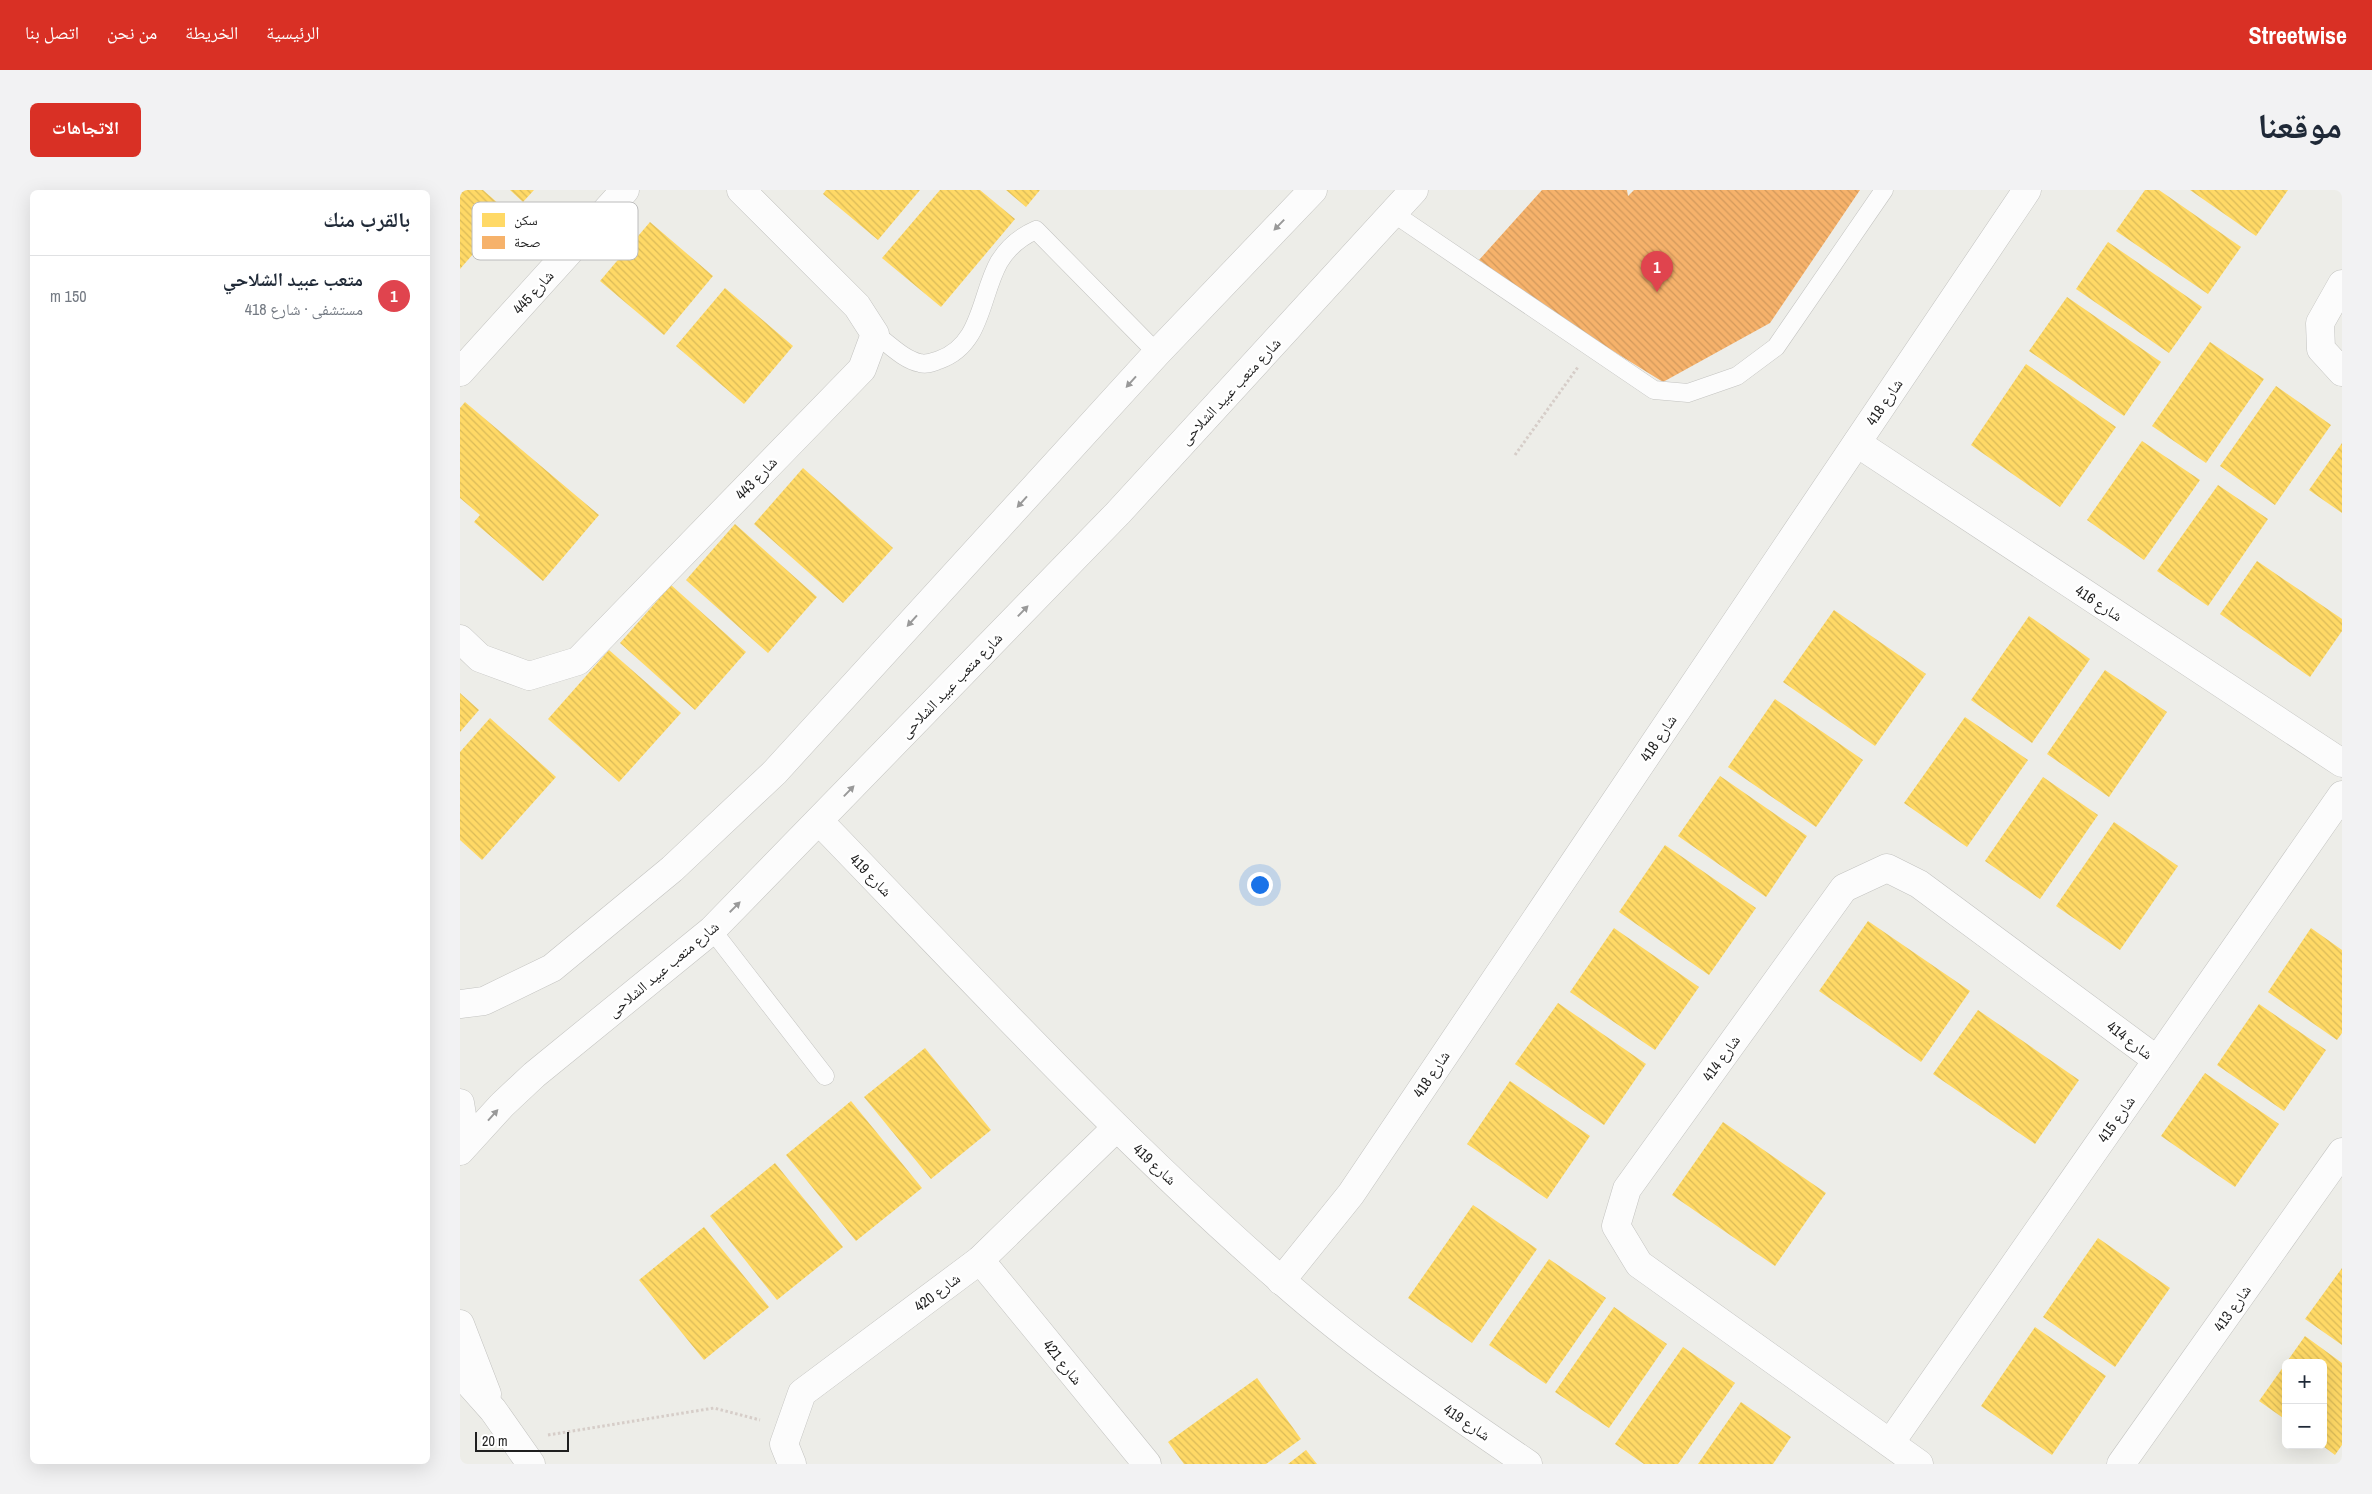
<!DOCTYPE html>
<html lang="ar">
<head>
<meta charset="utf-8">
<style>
	body { margin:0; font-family:"Archivo Narrow","Noto Naskh Arabic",sans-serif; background:#f2f2f3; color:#1f2937; direction:rtl }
	.controls { position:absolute; right:15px; bottom:15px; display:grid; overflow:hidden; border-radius:8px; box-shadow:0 5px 20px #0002 }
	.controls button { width:45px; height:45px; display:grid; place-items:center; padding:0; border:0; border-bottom:1px solid #e0e1e3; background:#fff; color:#1f2937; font:25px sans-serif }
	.scale { position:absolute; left:15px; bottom:12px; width:94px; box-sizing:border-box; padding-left:5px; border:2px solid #1f1f1f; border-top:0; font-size:14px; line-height:18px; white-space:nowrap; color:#1f1f1f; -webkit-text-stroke:4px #fff; paint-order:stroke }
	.you { position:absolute; left:799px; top:694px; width:18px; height:18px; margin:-12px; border:4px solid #fff; border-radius:50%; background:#1a73e8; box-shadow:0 0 0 8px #1a73e833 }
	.badge { display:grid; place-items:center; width:32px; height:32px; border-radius:50%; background:#d93025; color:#fff; font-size:16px; font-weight:700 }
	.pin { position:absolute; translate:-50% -41px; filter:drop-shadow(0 1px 2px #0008) }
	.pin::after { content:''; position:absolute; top:26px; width:18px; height:15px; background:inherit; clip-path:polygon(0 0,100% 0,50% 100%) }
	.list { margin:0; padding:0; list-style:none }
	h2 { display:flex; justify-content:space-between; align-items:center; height:65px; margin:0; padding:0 20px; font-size:21px }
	h2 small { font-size:16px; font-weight:400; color:#747a83 }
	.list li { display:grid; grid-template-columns:32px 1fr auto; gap:15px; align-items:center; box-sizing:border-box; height:80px; padding:0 20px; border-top:1px solid #e0e1e3 }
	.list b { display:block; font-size:19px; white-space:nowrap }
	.list p { margin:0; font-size:16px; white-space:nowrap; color:#747a83 }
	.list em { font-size:16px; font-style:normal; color:#747a83 }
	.map { position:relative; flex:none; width:1882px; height:1274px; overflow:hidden; direction:ltr; border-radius:8px }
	header { display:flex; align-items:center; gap:30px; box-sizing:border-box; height:70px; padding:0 25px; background:#d93025; color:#fff }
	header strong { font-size:24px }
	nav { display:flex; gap:28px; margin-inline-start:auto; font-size:18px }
	.intro { display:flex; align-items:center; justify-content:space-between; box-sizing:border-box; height:120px; padding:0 30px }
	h1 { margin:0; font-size:35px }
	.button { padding:12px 22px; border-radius:8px; background:#d93025; color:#fff; font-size:18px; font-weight:700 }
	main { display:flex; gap:30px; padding:0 30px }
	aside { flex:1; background:#fff; border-radius:8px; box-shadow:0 5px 20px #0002 }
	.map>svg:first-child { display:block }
</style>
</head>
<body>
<header>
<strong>Streetwise</strong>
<nav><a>الرئيسية</a><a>الخريطة</a><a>من نحن</a><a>اتصل بنا</a></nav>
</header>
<div class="intro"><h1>موقعنا</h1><a class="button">الاتجاهات</a></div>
<main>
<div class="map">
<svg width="1882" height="1274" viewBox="0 0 1882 1274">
	<defs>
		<pattern id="homes-back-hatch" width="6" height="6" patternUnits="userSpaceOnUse" patternTransform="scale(1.25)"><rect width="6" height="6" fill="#ffd966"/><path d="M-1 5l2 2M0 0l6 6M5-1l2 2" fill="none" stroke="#daba58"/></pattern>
		<pattern id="health-back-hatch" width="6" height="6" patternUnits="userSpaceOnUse" patternTransform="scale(1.25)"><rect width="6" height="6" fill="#f6b26b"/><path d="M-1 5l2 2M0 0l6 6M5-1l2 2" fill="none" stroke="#d2995c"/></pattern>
	</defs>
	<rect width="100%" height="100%" fill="#edede8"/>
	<!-- homes -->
	<g fill="url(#homes-back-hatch)">
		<polygon points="0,0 23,0 49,23 0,79"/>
		<polygon points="50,0 74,0 63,12"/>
		<polygon points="366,0 460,0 418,50 363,4"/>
		<polygon points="480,0 520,0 555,29 481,117 422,68"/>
		<polygon points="546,0 580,0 566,17"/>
		<polygon points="1685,0 1699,0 1781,57 1748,104 1656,41"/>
		<polygon points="1730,0 1828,0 1796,46"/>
		<polygon points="190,32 253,86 204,145 140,91"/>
		<polygon points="1648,52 1742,117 1709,163 1616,99"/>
		<polygon points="265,98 333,156 284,214 216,156"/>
		<polygon points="1607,107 1701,172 1664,226 1569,161"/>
		<polygon points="1750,152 1804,189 1746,273 1692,236"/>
		<polygon points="1566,174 1656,237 1600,317 1511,255"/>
		<polygon points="1816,196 1871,235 1815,315 1760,276"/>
		<polygon points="5,212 139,325 83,391 14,332 20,325 0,308 0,218"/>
		<polygon points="1682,251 1740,290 1684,370 1627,330"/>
		<polygon points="1882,253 1882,323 1849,300"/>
		<polygon points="343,278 433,358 383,413 294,334"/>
		<polygon points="1758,295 1808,329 1748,416 1697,381"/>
		<polygon points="275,334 357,407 308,463 226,390"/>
		<polygon points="1797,371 1882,429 1882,441 1850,487 1760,424"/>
		<polygon points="211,395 286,462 235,520 160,453"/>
		<polygon points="1374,420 1466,484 1415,556 1323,492"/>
		<polygon points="1569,426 1630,469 1572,553 1511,510"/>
		<polygon points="149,460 221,523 159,592 88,529"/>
		<polygon points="1645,480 1707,522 1649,607 1587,564"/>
		<polygon points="0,503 19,520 0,542"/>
		<polygon points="1315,509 1403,570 1356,637 1268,577"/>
		<polygon points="1505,527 1568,570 1507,657 1444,613"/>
		<polygon points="30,528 96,587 22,670 0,650 0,562"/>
		<polygon points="1260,586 1347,646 1306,707 1218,646"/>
		<polygon points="1583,587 1638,625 1580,709 1525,671"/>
		<polygon points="1654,632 1718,676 1660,760 1596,716"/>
		<polygon points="1205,655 1296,718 1249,785 1159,722"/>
		<polygon points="1408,731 1510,801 1461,872 1359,801"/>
		<polygon points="1154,738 1239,797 1195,860 1110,802"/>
		<polygon points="1851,738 1882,760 1882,843 1877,850 1808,802"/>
		<polygon points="1098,813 1186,874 1144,935 1055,874"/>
		<polygon points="1799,814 1866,860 1824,921 1757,875"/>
		<polygon points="1518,820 1619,890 1575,954 1473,884"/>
		<polygon points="465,858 531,940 471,989 404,907"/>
		<polygon points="1745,883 1819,934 1775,997 1701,946"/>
		<polygon points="1050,891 1130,946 1087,1009 1007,954"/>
		<polygon points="391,911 462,998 396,1051 326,965"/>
		<polygon points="1263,932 1366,1003 1315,1076 1212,1005"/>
		<polygon points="315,973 383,1057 317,1110 250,1026"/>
		<polygon points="1013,1015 1077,1059 1012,1153 948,1108"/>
		<polygon points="244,1037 309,1117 244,1170 179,1090"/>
		<polygon points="1638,1048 1710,1098 1655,1177 1583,1127"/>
		<polygon points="1089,1069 1146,1108 1086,1194 1029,1155"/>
		<polygon points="1882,1078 1882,1155 1845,1129"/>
		<polygon points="1154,1117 1207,1154 1149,1238 1095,1202"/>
		<polygon points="1575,1137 1646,1186 1592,1265 1521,1216"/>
		<polygon points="1845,1146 1882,1173 1882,1255 1875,1265 1863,1256 1863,1173 1826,1173"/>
		<polygon points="1223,1157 1275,1193 1218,1274 1184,1274 1155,1254"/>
		<polygon points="1826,1173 1826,1230 1799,1211"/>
		<polygon points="797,1188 841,1249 806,1274 724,1274 708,1252"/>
		<polygon points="1281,1212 1331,1247 1313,1274 1238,1274"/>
		<polygon points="846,1260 857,1274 828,1274"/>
	</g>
	<!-- health -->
	<polygon fill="url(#health-back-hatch)" points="1082,0 1167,0 1168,6 1174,0 1400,0 1310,133 1203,192 1111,135 1019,70"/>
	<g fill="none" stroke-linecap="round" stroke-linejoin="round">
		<defs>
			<g id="service">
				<polyline points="933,23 1194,200 1228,203 1277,186 1316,157 1424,0"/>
				<path d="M415,144C429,154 444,170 460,173C467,175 473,172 479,170C522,155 520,106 539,72C548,57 560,47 576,40L697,163"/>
				<polyline points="252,740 365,886"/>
			</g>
			<g id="minor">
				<polyline points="1882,94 1860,133 1861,159 1882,182"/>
				<polyline points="0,182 165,0"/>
				<polyline points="1397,253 1882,573"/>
				<polyline points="0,449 20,468 69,486 118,471 402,179 415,144 397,116 281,0"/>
				<path d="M359,631C510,787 657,947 821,1090C898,1158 983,1216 1068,1274"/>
				<polyline points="520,1070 687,1274"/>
				<polyline points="821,1091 891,1004 1567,0"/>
				<polyline points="0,1134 27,1204"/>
				<polyline points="0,1183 33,1220 71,1274"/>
				<polyline points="1431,1252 1882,605"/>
				<polyline points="332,1274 324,1254 342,1203 520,1070 656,938"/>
				<polyline points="1459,1274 1179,1074 1156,1036 1167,999 1384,698 1427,678 1459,694 1697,870"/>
				<polyline points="1661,1274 1882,962"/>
			</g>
			<g id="tertiary">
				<polyline points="0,814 24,811 92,778 212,679 315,582 697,163 853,0"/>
				<polyline points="0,913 2,925 0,938"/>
				<polyline points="0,961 42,915 74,885 252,740 658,323 954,0"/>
			</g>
		</defs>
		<!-- service casing -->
		<use href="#service" stroke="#c3c3c0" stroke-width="19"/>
		<!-- minor casing -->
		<use href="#minor" stroke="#c3c3c0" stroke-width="29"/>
		<!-- tertiary casing -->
		<use href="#tertiary" stroke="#c3c3c0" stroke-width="29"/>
		<!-- path -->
		<g stroke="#d6cdc8" stroke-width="3" stroke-dasharray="2.5 2.5" stroke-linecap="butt">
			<polyline points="1055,265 1118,177"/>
			<polyline points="88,1245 254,1218 300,1230"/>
		</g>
		<!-- service -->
		<use href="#service" stroke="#fcfcfc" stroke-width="18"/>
		<!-- minor -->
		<use href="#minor" stroke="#fcfcfc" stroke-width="28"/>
		<!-- tertiary -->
		<use href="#tertiary" stroke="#fcfcfc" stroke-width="28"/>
	</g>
	<!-- one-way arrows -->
	<defs><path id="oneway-solid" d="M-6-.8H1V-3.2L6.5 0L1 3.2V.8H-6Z" transform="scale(1.25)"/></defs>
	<g fill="#999">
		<use href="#oneway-solid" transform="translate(819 35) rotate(134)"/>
		<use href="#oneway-solid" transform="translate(671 192) rotate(132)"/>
		<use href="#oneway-solid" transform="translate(562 312) rotate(132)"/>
		<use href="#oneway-solid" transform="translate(563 421) rotate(-46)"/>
		<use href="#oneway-solid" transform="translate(452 431) rotate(132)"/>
		<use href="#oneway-solid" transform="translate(389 601) rotate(-46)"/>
		<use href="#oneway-solid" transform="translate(275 717) rotate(-45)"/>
		<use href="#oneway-solid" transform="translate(33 925) rotate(-48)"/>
	</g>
	<g text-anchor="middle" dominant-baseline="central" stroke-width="5" stroke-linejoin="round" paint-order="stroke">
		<!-- street labels -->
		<g font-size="15" fill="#1f1f1f" stroke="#fff">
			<text transform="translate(73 102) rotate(-48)">شارع 445</text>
			<text transform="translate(770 201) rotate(-47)">شارع متعب عبيد الشلاحى</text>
			<text transform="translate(1424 212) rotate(-56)">شارع 418</text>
			<text transform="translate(296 288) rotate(-46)">شارع 443</text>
			<text transform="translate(1639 413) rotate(33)">شارع 416</text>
			<text transform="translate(491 495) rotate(-46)">شارع متعب عبيد الشلاحى</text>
			<text transform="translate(1198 548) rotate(-56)">شارع 418</text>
			<text transform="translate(411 685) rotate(46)">شارع 419</text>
			<text transform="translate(203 779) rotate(-40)">شارع متعب عبيد الشلاحى</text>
			<text transform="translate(1670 850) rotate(37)">شارع 414</text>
			<text transform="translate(1261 868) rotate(-54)">شارع 414</text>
			<text transform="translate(971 884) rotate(-56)">شارع 418</text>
			<text transform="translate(1656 929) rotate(-55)">شارع 415</text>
			<text transform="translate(695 974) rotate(43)">شارع 419</text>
			<text transform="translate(477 1102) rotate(-37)">شارع 420</text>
			<text transform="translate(1772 1118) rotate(-55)">شارع 413</text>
			<text transform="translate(603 1172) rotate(51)">شارع 421</text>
			<text transform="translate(1007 1232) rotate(34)">شارع 419</text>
		</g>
	</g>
	<!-- legend -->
	<rect x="12" y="12" width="166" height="58" rx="8" fill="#fff" stroke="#bcbcbc" stroke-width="1"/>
	<rect x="22" y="23" width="23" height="14" fill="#ffd966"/>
	<rect x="22" y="46" width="23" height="13" fill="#f6b26b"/>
	<g font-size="14" fill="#1f1f1f">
		<text x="54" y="35">سكن</text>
		<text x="54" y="57">صحة</text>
	</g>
</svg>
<div class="controls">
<button>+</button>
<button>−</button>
</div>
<div class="scale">20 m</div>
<div class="you"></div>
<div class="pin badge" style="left:1197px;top:102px;background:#e0444e">1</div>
</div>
<aside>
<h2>بالقرب منك<small></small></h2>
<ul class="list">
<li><span class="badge" style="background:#e0444e">1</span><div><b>متعب عبيد الشلاحي</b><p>مستشفى · شارع 418</p></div><em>150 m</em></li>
</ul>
</aside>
</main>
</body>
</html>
